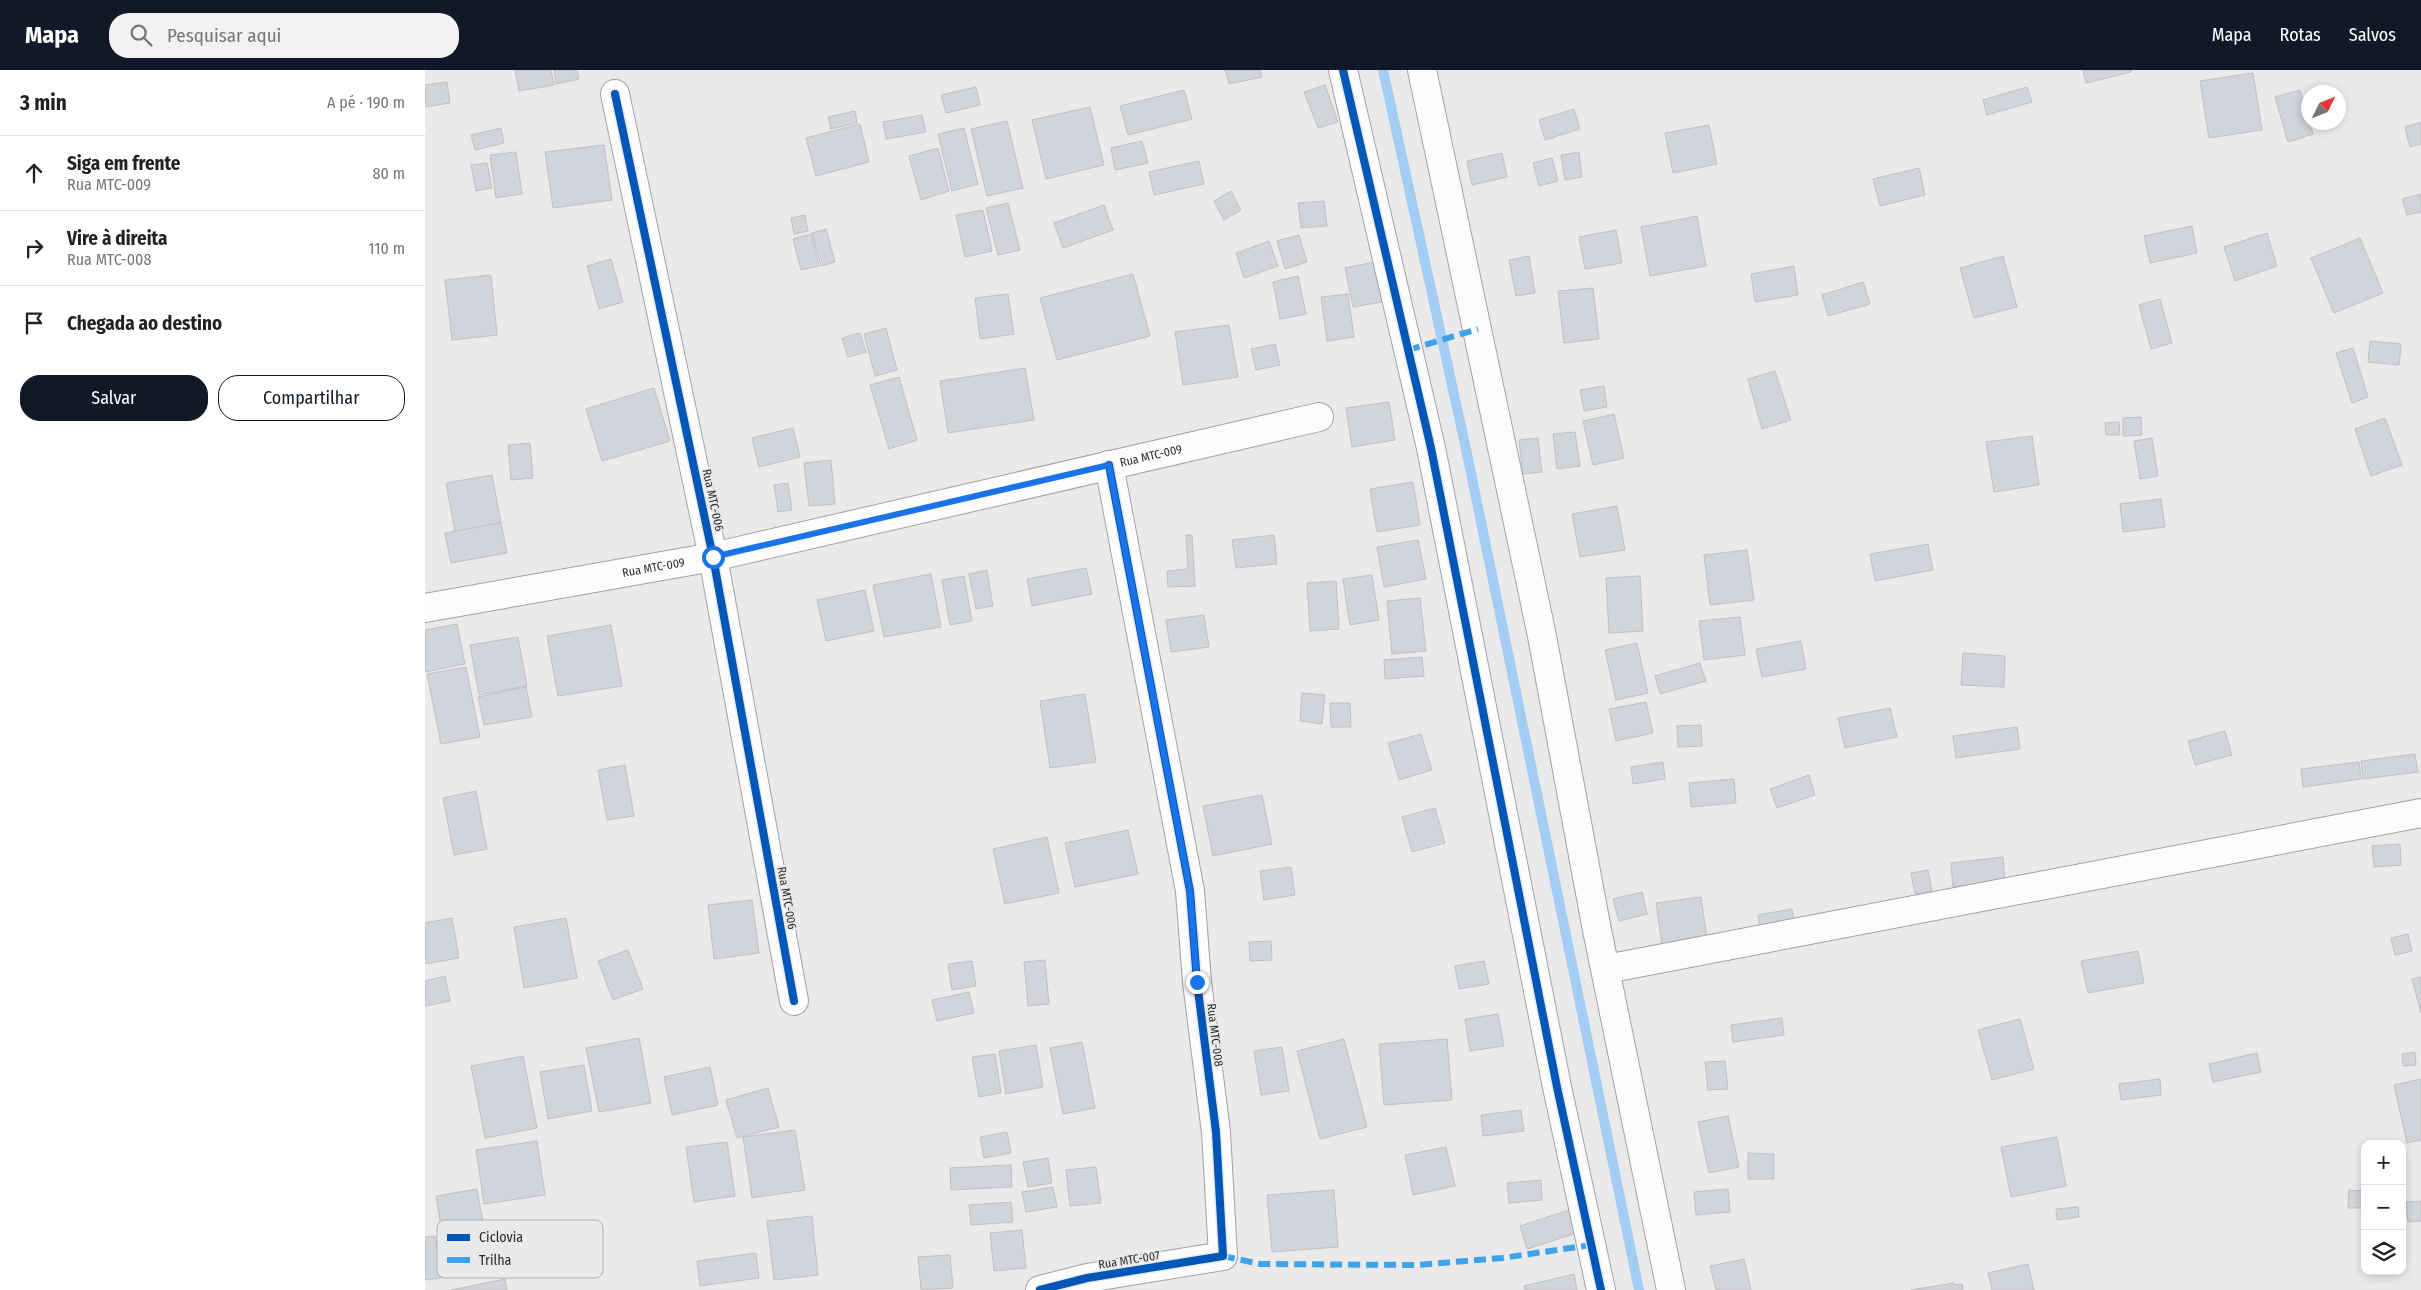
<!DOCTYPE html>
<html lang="pt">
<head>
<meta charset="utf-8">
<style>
	body { margin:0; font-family:"Fira Sans Condensed",sans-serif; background:#f2f2f2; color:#222 }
	.controls { position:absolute; right:15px; bottom:15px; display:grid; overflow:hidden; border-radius:10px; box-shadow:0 2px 8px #0003 }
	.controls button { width:45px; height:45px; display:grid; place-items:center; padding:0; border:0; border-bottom:1px solid #e0e0e0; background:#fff; color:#222; font:25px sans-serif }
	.compass { position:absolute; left:1876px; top:15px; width:45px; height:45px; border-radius:50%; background:#fff; box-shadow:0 2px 8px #0003; rotate:47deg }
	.stop { position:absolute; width:15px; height:15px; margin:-11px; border:4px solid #1a73e8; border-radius:50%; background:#fff }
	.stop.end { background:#1a73e8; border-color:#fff; box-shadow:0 1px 5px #0008 }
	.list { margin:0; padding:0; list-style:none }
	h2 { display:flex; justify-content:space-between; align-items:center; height:65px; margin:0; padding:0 20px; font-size:21px }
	h2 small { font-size:16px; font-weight:400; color:#767676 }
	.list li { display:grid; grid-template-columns:32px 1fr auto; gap:15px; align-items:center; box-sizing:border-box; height:75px; padding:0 20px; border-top:1px solid #e0e0e0 }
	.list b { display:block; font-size:19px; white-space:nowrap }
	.list p { margin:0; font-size:16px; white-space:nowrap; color:#767676 }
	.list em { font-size:16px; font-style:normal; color:#767676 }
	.actions { display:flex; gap:10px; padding:15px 20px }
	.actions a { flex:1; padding:11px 0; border:1px solid #111827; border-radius:20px; text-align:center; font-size:18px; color:#111827 }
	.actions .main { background:#111827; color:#fff }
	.icon { flex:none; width:28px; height:28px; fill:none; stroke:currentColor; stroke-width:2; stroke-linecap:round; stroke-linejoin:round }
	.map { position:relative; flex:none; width:1996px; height:1220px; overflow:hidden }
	header { display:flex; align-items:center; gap:30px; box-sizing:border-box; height:70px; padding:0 25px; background:#111827; color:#fff }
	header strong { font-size:24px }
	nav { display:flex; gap:28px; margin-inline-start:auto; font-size:18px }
	.search { width:350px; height:45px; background:#f2f2f2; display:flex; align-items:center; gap:12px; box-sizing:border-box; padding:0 18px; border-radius:20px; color:#767676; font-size:19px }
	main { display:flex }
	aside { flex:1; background:#fff }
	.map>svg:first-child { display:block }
</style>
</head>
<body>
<header>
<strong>Mapa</strong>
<div class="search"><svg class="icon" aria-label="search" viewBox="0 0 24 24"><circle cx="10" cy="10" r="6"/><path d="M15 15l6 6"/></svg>Pesquisar aqui</div>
<nav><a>Mapa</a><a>Rotas</a><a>Salvos</a></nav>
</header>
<main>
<aside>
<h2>3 min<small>A pé · 190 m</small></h2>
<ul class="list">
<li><svg class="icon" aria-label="ahead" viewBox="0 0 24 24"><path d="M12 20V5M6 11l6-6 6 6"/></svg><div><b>Siga em frente</b><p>Rua MTC-009</p></div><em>80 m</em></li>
<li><svg class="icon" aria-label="right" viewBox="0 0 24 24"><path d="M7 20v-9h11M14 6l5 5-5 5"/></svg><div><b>Vire à direita</b><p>Rua MTC-008</p></div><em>110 m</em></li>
<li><svg class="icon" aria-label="arrive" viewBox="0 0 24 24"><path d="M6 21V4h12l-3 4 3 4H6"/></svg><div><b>Chegada ao destino</b></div></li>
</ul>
<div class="actions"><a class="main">Salvar</a><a>Compartilhar</a></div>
</aside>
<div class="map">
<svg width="1996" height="1220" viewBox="0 0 1996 1220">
	<rect width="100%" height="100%" fill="#eaeaeb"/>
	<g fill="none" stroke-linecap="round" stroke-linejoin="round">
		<!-- stream -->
		<polyline stroke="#a4cdf3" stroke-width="10" points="958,0 1041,379 1214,1220"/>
	</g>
	<!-- building -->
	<g fill="#d1d4db" stroke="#c0c0c1">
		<polygon points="90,0 126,0 129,15 94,21"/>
		<polygon points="129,0 152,0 154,9 131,14"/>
		<polygon points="800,0 835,0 837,7 804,14"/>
		<polygon points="1658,0 1706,0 1706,2 1661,13"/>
		<polygon points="1828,3 1837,60 1784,68 1775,11"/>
		<polygon points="22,12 25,33 0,37 0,15"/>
		<polygon points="900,15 913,52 893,58 879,22"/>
		<polygon points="551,17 555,35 521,43 516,25"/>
		<polygon points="1602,17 1607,32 1562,45 1558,30"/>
		<polygon points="759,20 767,49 703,65 695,36"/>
		<polygon points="1875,20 1888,64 1863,72 1850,27"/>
		<polygon points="665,37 679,95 621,109 607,50"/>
		<polygon points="1149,39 1155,59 1120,70 1114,50"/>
		<polygon points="430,41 432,53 406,59 403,47"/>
		<polygon points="497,45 501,62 461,69 458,52"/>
		<polygon points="582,51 598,118 562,126 546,59"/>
		<polygon points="1996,52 1996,74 1985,77 1980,57"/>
		<polygon points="435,54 444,92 391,106 381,68"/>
		<polygon points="1284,55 1292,94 1248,103 1240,63"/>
		<polygon points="76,58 79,73 50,80 46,65"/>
		<polygon points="539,58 553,114 527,121 513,64"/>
		<polygon points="717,71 723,93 690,100 686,78"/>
		<polygon points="179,75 187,130 128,138 120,82"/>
		<polygon points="513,78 524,121 496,130 484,86"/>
		<polygon points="91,82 97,124 71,128 65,85"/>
		<polygon points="1154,82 1157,107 1140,110 1136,85"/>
		<polygon points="1077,83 1082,107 1047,115 1042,91"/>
		<polygon points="1127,88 1133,111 1114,116 1108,93"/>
		<polygon points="774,91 779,114 729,125 724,102"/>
		<polygon points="62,93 67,118 51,121 46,95"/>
		<polygon points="1494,98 1500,125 1455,136 1448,109"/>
		<polygon points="806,121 816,140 799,150 789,131"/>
		<polygon points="1996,124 1996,142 1982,145 1977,129"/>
		<polygon points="899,131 902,156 876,158 873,133"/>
		<polygon points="583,133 595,180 573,185 561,138"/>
		<polygon points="679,135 688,160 638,178 629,153"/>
		<polygon points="558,140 567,181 540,187 531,145"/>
		<polygon points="380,145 383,161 369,164 366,148"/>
		<polygon points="1272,146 1281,196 1225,206 1216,157"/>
		<polygon points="1767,156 1772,183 1725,193 1719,166"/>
		<polygon points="401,159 410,192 396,196 387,163"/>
		<polygon points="1191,160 1197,193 1160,199 1154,167"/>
		<polygon points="1842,163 1852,196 1810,211 1799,177"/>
		<polygon points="386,164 394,196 376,200 368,169"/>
		<polygon points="874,165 882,192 860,199 852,171"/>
		<polygon points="1935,168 1958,223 1909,243 1886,188"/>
		<polygon points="844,171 853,196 819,208 811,183"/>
		<polygon points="1104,186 1110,223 1091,226 1084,190"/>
		<polygon points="1578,186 1592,237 1549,248 1535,198"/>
		<polygon points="186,189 198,232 174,239 162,196"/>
		<polygon points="949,192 957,232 928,237 920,198"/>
		<polygon points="1369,196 1373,225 1330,232 1326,204"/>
		<polygon points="708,204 725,266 632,290 615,228"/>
		<polygon points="66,205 72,265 27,270 20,210"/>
		<polygon points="873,206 881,244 855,249 848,212"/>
		<polygon points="1438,212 1445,234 1403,246 1397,225"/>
		<polygon points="1168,218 1174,269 1139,273 1133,221"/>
		<polygon points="583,224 589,264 555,269 550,228"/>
		<polygon points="923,224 929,267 902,271 896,227"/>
		<polygon points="1735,229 1747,273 1726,279 1714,235"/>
		<polygon points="804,255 813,307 758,315 750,262"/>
		<polygon points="461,258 472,300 450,306 439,264"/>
		<polygon points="435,263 441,282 423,287 417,268"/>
		<polygon points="1945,271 1976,274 1974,295 1943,292"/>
		<polygon points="850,274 855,295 831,300 826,279"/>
		<polygon points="1928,278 1943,327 1927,333 1911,283"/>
		<polygon points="600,298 609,350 523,363 515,311"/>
		<polygon points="1350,301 1366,350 1337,359 1323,309"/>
		<polygon points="474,307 492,370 464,379 445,315"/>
		<polygon points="1179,316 1182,337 1159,341 1155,320"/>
		<polygon points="229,318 245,371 177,391 161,339"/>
		<polygon points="964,332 970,370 927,377 921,338"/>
		<polygon points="1189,344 1199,388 1168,395 1158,351"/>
		<polygon points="1716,347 1717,365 1698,366 1698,348"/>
		<polygon points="1960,348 1977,395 1946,406 1930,359"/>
		<polygon points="1694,352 1695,365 1681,365 1680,353"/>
		<polygon points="368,358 375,387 334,397 327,368"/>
		<polygon points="1150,362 1155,396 1132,399 1128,364"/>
		<polygon points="1607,366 1614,415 1569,422 1561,372"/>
		<polygon points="1113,368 1117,402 1098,404 1094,370"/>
		<polygon points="1727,368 1733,406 1715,409 1709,371"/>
		<polygon points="105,373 108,408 86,410 83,375"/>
		<polygon points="406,390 410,434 384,436 379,393"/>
		<polygon points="67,405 76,453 30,462 21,413"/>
		<polygon points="988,412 995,455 952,462 945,419"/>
		<polygon points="363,413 367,440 353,442 349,415"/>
		<polygon points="1736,429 1740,457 1698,462 1695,434"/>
		<polygon points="1192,436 1200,480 1155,487 1147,444"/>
		<polygon points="76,453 82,483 26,493 20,463"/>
		<polygon points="761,465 767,465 770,516 743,517 742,501 763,499"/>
		<polygon points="849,465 852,494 811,498 807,470"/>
		<polygon points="993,470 1001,509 959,517 952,477"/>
		<polygon points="1503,474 1508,500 1450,511 1445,484"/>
		<polygon points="1322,480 1329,530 1285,535 1279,485"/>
		<polygon points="661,498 667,524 607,536 602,509"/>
		<polygon points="562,500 568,536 551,539 544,504"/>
		<polygon points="506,504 516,557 459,567 448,515"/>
		<polygon points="947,505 954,550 925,555 918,509"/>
		<polygon points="539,506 547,551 525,555 517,510"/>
		<polygon points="1215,506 1218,561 1184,563 1181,508"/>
		<polygon points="911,511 914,559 885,561 882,513"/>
		<polygon points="440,520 449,561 401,571 392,530"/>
		<polygon points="995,528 1001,581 967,584 962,531"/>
		<polygon points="779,545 784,577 746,582 741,550"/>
		<polygon points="1315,547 1320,585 1279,590 1274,551"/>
		<polygon points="32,554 40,594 0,602 0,560"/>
		<polygon points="186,555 197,616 133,626 122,566"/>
		<polygon points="93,567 102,616 54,625 45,575"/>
		<polygon points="1376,571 1381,599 1337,607 1331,579"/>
		<polygon points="1212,573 1223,623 1191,630 1180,580"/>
		<polygon points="1538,583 1580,586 1579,617 1536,615"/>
		<polygon points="997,587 999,606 960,609 959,590"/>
		<polygon points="1275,593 1281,611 1235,624 1230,606"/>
		<polygon points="41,597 55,667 16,674 2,604"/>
		<polygon points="101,617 107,647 59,655 53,627"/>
		<polygon points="877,623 900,625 897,654 875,651"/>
		<polygon points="660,624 671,692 625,698 615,631"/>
		<polygon points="1221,632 1228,663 1191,671 1184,639"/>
		<polygon points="905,633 925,633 926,657 906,657"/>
		<polygon points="1465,638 1472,667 1420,678 1413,648"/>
		<polygon points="1276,655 1277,676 1253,677 1252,656"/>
		<polygon points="1592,657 1595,679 1531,688 1528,666"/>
		<polygon points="1800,661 1807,685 1770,695 1763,671"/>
		<polygon points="996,664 1007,700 974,710 963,673"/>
		<polygon points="1990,684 1993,702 1938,709 1936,691"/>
		<polygon points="1238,692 1240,709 1208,714 1206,697"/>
		<polygon points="1934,692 1936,709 1878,717 1876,699"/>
		<polygon points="200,695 209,746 182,750 173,700"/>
		<polygon points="1384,705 1390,725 1352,738 1345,719"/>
		<polygon points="1309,709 1311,733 1266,737 1264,713"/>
		<polygon points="51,721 62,779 29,785 18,728"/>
		<polygon points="837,725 847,774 788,786 778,736"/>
		<polygon points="1010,738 1020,773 987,782 977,747"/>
		<polygon points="703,760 713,804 650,817 640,773"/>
		<polygon points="622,767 634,823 580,834 568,779"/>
		<polygon points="1975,774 1976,795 1949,797 1947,776"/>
		<polygon points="1578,787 1580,811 1528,817 1526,793"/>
		<polygon points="866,797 870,825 839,830 835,801"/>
		<polygon points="1503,800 1507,821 1490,824 1486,803"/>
		<polygon points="1217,822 1222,844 1194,851 1188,829"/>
		<polygon points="1276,827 1282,868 1237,874 1231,833"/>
		<polygon points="327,830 334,883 289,889 283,835"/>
		<polygon points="1367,839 1370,857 1336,863 1333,845"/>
		<polygon points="27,848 34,888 0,894 0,853"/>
		<polygon points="141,848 152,908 99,918 89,857"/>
		<polygon points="1983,864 1987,881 1970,885 1966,868"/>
		<polygon points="846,871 847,890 825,891 824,872"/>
		<polygon points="203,880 218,919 188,930 173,891"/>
		<polygon points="1713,881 1719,913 1663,923 1656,891"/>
		<polygon points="620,890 624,934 603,936 599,892"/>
		<polygon points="547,891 551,916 527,920 523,894"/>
		<polygon points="1059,891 1064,914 1034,919 1030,896"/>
		<polygon points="20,906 25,931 0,936 0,911"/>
		<polygon points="1996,907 1996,943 1987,909"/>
		<polygon points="544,922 549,943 512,951 507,930"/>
		<polygon points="1073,944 1079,976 1045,981 1040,949"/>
		<polygon points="1357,948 1359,965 1308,972 1306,955"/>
		<polygon points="1595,949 1609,999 1567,1010 1553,960"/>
		<polygon points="214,968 226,1033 174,1042 161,978"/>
		<polygon points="919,969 942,1057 895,1069 872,981"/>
		<polygon points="1022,969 1027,1030 959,1035 954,974"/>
		<polygon points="657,972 670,1038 638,1044 625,978"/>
		<polygon points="611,975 618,1017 581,1024 574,981"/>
		<polygon points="857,977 864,1021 836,1025 829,981"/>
		<polygon points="1990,982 1991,995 1978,996 1977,984"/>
		<polygon points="1832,983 1836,1002 1788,1012 1784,994"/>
		<polygon points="570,984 576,1023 554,1027 547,987"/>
		<polygon points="98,986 112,1058 60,1068 46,996"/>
		<polygon points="1300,991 1303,1019 1283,1020 1280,992"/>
		<polygon points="159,995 167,1041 123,1049 115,1002"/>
		<polygon points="285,997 293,1035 247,1045 239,1007"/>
		<polygon points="1735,1009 1736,1025 1696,1030 1694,1014"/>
		<polygon points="1996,1009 1996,1070 1982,1073 1969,1015"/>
		<polygon points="343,1018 354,1057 312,1068 301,1030"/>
		<polygon points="1096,1040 1099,1061 1058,1066 1056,1045"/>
		<polygon points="1303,1046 1314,1097 1284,1103 1273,1052"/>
		<polygon points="370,1060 380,1120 327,1128 318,1067"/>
		<polygon points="582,1062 586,1083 559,1088 555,1067"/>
		<polygon points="1632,1067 1641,1116 1586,1127 1576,1077"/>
		<polygon points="112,1071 120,1125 59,1134 51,1080"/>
		<polygon points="302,1072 310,1126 269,1132 261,1077"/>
		<polygon points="1021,1077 1030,1116 988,1125 980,1085"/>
		<polygon points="1323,1083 1349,1084 1349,1109 1323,1109"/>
		<polygon points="623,1088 627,1113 603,1117 598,1092"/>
		<polygon points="586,1095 587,1117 526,1120 525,1098"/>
		<polygon points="671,1097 676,1133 645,1136 641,1100"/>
		<polygon points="1116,1110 1117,1130 1084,1133 1082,1113"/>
		<polygon points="628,1117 632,1137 601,1142 597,1122"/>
		<polygon points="52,1119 60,1163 18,1169 11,1126"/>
		<polygon points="1303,1119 1305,1142 1271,1145 1269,1122"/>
		<polygon points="909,1120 913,1177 847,1182 842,1125"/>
		<polygon points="1924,1120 1938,1121 1937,1138 1923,1138"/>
		<polygon points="1996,1131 1996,1151 1983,1152 1981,1132"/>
		<polygon points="586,1132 588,1152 546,1155 544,1135"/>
		<polygon points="1653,1137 1654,1147 1632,1150 1631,1139"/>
		<polygon points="1147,1139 1155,1162 1102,1179 1095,1156"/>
		<polygon points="387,1146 393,1205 349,1210 342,1151"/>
		<polygon points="597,1160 601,1198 569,1201 565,1163"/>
		<polygon points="10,1166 16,1208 0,1210 0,1167"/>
		<polygon points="331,1183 334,1208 275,1216 272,1191"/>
		<polygon points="525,1185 528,1218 496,1220 493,1187"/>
		<polygon points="1319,1189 1326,1220 1291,1220 1285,1196"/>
		<polygon points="1603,1194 1609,1220 1567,1220 1563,1203"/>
		<polygon points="1149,1204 1152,1220 1100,1220 1099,1216"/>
		<polygon points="80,1209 82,1220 26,1220"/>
		<polygon points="1529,1213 1529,1215 1537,1214 1538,1220 1485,1220"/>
	</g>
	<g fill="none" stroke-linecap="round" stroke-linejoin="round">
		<defs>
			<g id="minor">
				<polyline points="918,0 1006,378 1132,1017 1176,1220"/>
				<polyline points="997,0 1117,566 1172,860 1246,1220"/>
				<polyline points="190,24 288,487 369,931"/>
				<path id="s1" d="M0,538L288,487L894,347"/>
				<polyline points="1181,899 1996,743"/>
				<polyline points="615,1220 662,1208 798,1186 791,1062 772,912 765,821 684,395"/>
			</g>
		</defs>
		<!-- minor casing -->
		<use href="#minor" stroke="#a2a2a3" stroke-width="30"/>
		<!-- minor -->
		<use href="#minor" stroke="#fcfcfc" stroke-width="28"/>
		<!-- quiet -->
		<g stroke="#3ea3eb" stroke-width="6" stroke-dasharray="12 6" stroke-linecap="butt">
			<polyline points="983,280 1053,259"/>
			<polyline points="798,1186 835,1194 992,1195 1077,1188 1166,1175"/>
		</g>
		<defs>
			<g id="cycleway">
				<polyline points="918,0 1006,378 1132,1017 1176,1220"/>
				<polyline points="190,24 288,487 369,931"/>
				<polyline points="615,1220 662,1208 798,1186 791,1062 772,912 765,821 684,395"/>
			</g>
		</defs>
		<!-- cycleway casing -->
		<use href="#cycleway" stroke="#e9eaec" stroke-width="11"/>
		<!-- cycleway -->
		<use href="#cycleway" stroke="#0057b8" stroke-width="8"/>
	</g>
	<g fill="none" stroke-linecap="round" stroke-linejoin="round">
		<!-- route -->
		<polyline stroke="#1a73e8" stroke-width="6" points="288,487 684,395 765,821 772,912"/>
	</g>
	<g text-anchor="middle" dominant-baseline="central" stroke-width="4" stroke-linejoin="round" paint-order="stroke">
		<!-- street labels -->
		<g font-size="12" fill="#2b2b2c" stroke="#e9eaec">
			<text stroke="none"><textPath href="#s1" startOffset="742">Rua MTC-009</textPath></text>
			<text transform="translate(288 430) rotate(78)">Rua MTC-006</text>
			<text stroke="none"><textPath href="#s1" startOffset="232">Rua MTC-009</textPath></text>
			<text transform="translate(362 828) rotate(80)">Rua MTC-006</text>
			<text transform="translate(790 965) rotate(83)">Rua MTC-008</text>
			<text transform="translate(704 1190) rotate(-9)">Rua MTC-007</text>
		</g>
	</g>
	<!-- legend -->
	<rect x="12" y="1150" width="166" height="58" rx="8" fill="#e9eaec" stroke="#b0b1b2" stroke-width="1"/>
	<rect x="22" y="1164" width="23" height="7" fill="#0057b8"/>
	<rect x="22" y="1187" width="23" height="6" fill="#3ea3eb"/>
	<g font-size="14" fill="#2b2b2c">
		<text x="54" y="1172">Ciclovia</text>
		<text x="54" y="1195">Trilha</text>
	</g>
</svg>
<div class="controls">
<button>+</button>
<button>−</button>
<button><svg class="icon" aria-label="layers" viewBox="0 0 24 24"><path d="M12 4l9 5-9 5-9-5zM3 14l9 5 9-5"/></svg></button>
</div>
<svg class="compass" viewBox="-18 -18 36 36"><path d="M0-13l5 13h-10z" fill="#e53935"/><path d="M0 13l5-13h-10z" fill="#767676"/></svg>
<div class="stop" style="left:288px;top:487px"></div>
<div class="stop end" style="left:772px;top:912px"></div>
</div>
</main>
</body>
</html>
